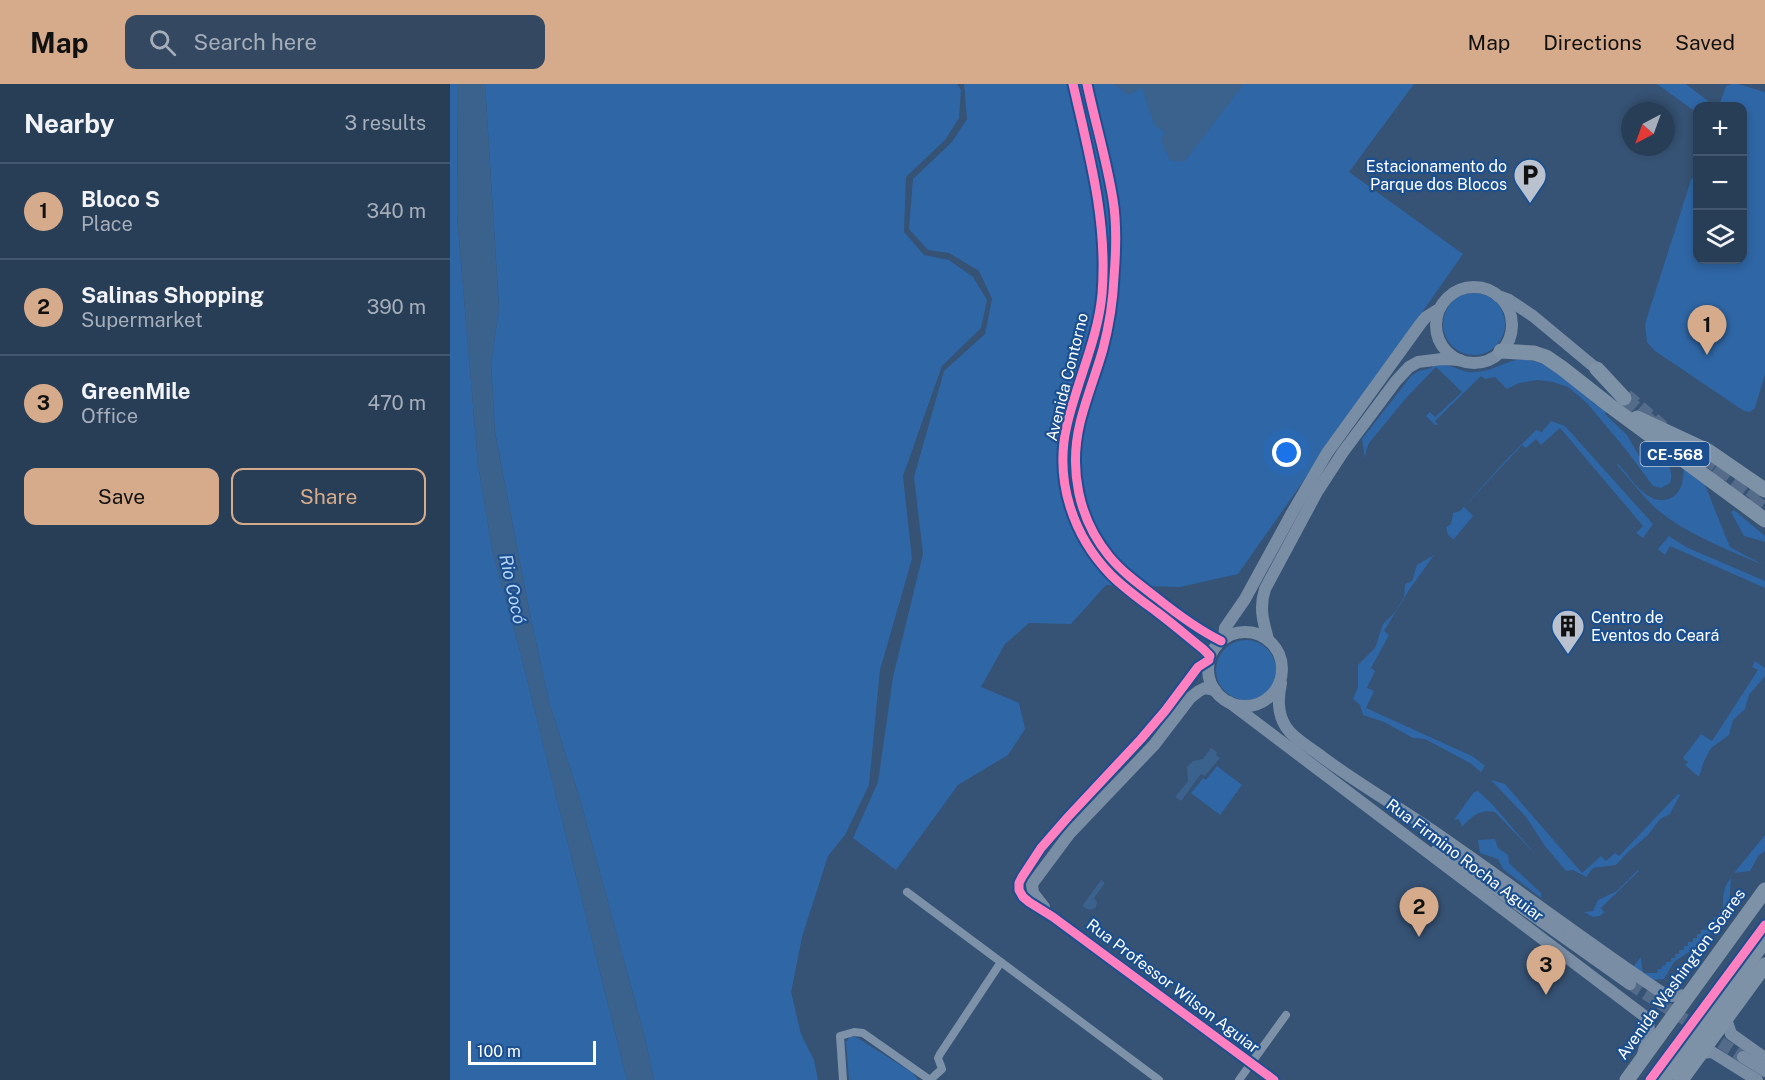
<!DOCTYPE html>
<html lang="en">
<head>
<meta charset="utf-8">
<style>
	body { margin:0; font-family:"Public Sans",sans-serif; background:#344961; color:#f1f3f6 }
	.controls { position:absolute; right:18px; top:18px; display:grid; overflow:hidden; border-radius:12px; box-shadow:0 3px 9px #0003 }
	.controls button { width:54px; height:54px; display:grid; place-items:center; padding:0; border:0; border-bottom:2px solid #44576d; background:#283e57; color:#f1f3f6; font:30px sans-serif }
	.compass { position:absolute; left:1171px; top:18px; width:54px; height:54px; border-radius:50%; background:#283e57; box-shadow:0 3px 9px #0003; rotate:221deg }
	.scale { position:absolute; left:18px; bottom:15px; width:128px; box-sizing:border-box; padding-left:6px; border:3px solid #fff; border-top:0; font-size:16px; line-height:21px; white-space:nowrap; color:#fff; -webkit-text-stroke:4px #1b4f8f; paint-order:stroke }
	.you { position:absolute; left:837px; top:369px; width:21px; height:21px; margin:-15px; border:4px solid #fff; border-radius:50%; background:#1a73e8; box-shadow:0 0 0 9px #1a73e833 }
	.badge { display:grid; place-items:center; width:39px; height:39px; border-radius:50%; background:#d6ab8b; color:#111; font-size:20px; font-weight:700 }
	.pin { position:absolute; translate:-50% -50px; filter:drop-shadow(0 2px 3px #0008) }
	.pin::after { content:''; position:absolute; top:32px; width:21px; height:18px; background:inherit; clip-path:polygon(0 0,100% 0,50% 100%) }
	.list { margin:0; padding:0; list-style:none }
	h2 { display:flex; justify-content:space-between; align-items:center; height:78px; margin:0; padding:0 24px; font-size:26px }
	h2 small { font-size:20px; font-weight:400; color:#a5aeba }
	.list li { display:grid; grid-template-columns:39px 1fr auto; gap:18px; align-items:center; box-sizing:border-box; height:96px; padding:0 24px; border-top:2px solid #44576d }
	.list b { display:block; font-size:22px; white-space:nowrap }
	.list p { margin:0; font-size:20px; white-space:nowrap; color:#a5aeba }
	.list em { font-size:20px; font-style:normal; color:#a5aeba }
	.actions { display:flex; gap:12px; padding:18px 24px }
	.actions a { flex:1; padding:14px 0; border:2px solid #d6ab8b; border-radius:12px; text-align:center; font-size:21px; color:#d6ab8b }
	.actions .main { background:#d6ab8b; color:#111 }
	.icon { flex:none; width:33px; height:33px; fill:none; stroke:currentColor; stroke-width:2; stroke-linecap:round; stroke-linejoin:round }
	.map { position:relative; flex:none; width:1315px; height:996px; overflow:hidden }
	header { display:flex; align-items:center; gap:36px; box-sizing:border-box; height:84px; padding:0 30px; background:#d6ab8b; color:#111 }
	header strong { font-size:28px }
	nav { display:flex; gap:33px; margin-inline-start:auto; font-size:21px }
	.search { width:420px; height:54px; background:#344961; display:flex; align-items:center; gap:15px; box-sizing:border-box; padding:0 21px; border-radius:12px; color:#a5aeba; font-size:22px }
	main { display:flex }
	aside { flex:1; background:#283e57 }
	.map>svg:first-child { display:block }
</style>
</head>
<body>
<header>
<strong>Map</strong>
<div class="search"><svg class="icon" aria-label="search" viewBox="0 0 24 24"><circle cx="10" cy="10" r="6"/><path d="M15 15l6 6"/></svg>Search here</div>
<nav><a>Map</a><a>Directions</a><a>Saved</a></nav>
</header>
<main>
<aside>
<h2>Nearby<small>3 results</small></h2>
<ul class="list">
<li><span class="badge">1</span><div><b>Bloco S</b><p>Place</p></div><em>340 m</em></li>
<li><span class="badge">2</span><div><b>Salinas Shopping</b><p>Supermarket</p></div><em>390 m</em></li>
<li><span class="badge">3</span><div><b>GreenMile</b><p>Office</p></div><em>470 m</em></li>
</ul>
<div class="actions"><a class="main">Save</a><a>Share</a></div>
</aside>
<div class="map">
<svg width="1315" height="996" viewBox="0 0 1315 996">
	<rect width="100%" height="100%" fill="#365274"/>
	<!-- green -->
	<g fill="#2f66a5">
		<polygon points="0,0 8,0 7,131 28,380 43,470 69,563 177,996 0,996"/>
		<polygon points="35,0 507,0 511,6 509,34 495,56 456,93 454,148 474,171 499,176 523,193 537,216 531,244 492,282 453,392 462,475 430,586 419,701 395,751 378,772 352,853 341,908 351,950 364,976 368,996 204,996 194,950 129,712 99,618 79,526 45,348 41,280 49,225"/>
		<polygon points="514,0 964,0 899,88 1013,170 788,490 730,503 656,501 621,540 579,539 555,560 531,603 569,619 575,645 558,671 508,701 446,786 403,754 428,698 443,593 473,470 464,393 494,287 535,250 542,215 529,187 499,169 478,166 459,145 463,95 502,58 517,35"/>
		<polygon points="1207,0 1236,0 1258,17 1243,26"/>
		<polygon points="1282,0 1288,0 1315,8 1315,290 1305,324 1300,328 1294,327 1205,267 1197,258 1195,240 1241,96 1247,88 1248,176 1292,176 1292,22 1269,22 1276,2"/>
		<circle cx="1024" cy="240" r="31"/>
		<path d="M1075,275L1094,280L1139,312L1142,318L1156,328L1155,330L1177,351L1189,372C1194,371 1201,370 1205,371C1218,374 1224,388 1220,399L1211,404L1203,402L1177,367L1137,319L1118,303L1103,298L1088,296L1069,299L1057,305L1045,293L1035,295L1031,292L985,337L988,341H985L976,332L980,328L985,333L1012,308L986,283L957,313L919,359L916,367L915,375L912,355L961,292L969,287L982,284L984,280C989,281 994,280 999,282C1008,284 1015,289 1026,288C1044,287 1055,276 1075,275Z"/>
		<polygon points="1101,337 1115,342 1203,440 1193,454 1186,449 1193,442 1110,344 1091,361 1086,355 1076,364 1072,361 1014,423 1023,432 1004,455 1009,459 998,451 996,443 1001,440 1003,429 1010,427 1059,373 1086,346 1092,348"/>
		<path d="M1168,380C1182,394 1197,424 1221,414C1232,408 1233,397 1234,385L1255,401L1280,463L1315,482C1277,465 1235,450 1204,423C1191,410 1179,394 1167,381Z"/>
		<polygon points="1284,426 1315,452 1315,458 1294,452 1281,428"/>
		<polygon points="1219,452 1236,463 1315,497 1315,504 1220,462 1215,471 1208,465"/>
		<polygon points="984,471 959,506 934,547 939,551 921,584 925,587 917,604 924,607 916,624 1022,672 1035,682 1031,688 1020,679 975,655 963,654 934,638 913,631 910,621 903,615 908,603 908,581 925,564 933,540 945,528 954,513 955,500 962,497 967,481"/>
		<circle cx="796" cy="586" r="30"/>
		<polygon points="1305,577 1315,584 1315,592 1299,611 1295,625 1283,636 1279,651 1261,664 1254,677 1249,693 1235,681 1238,678 1233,674 1251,650 1262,657 1308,586 1302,583"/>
		<polygon points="767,682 792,701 770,731 741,709 753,694 756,696"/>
		<polygon points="1041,696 1055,700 1132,789 1151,772 1156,777 1165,769 1169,772 1228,710 1230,711 1220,730 1210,735 1198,751 1177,769 1166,781 1143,784 1136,793 1123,786 1116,787 1095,762 1076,733"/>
		<path d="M1028,707L1042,720L1086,771L1045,728C1030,725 1022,732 1012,743L1009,735L1004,736L1024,708Z"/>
		<polygon points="1315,751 1315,767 1309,771 1300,787 1284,789"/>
		<polygon points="1045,755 1048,764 1058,771 1059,779 1091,809 1091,814 1053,785 1048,775 1030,769 1028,756"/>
		<polygon points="1188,786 1189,787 1151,824 1154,828 1150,832 1143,833 1134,828 1143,827 1148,816 1167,807"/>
		<path d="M1281,794L1279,823L1255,857L1224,878L1214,895L1199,896L1183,883L1191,873L1192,885L1194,889H1207L1208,885H1212V882L1216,881V878H1221V874H1225V870H1229V866H1234V862H1238V858H1243V854H1247V850H1251V846H1256V841H1260V838L1264,837V833H1269V829L1273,828C1273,815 1272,804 1281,794Z"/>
		<polygon points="400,953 406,953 463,989 468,996 399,996 396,958"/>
	</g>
	<!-- water -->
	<g fill="#3b618d">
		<polygon points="8,0 35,0 49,225 41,280 45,349 79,526 99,618 129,712 194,950 204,996 177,996 69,563 43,470 28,380 7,131"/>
		<polygon points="663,0 794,0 734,78 720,76 711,56 715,48 704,41 692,4 678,11"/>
		<polygon points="761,664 767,668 766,671 770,674 755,692 751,690 731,717 725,713 738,697 737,683 743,677 753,675"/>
		<path d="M651,796L655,799L644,814L647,818L646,823C641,828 637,825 632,822Z"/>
	</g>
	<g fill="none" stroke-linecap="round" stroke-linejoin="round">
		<!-- secondary-tunnel -->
		<g stroke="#546c89" stroke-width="12" stroke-dasharray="12 6" stroke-linecap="butt">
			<polyline points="1177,311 1215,344"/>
			<polyline points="1241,364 1315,418"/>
			<polyline points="1180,900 1293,973"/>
		</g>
		<!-- highway-tunnel -->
		<polyline stroke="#546c89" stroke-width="15" stroke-dasharray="15 8" stroke-linecap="butt" points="1174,314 1219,355 1315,426"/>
		<!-- street -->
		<g stroke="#7d92a8" stroke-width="8">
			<polyline points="457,808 709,996"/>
			<polyline points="393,996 390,952 404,948 413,949 480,996"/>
			<polyline points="480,996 492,985 488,974 490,970 551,878"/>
			<polyline points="789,996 836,931"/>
		</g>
		<!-- secondary -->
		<g stroke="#798da4" stroke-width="12">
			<path d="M623,0C639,70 658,138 652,210C648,255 627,297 617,341C604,396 623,452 661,491C675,505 692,517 707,528C723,540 738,553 753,565L760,572"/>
			<path d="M637,0C645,38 657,77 663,116C667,140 666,168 664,193C663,217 659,242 653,265C646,290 636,314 630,339C619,385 628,434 659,472C672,488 690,501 707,514C727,530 747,545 771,557"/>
			<circle cx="1024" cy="241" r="38"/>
			<polyline points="1048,212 1059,216 1083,232 1154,291"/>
			<circle cx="795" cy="585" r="37"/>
			<polyline points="774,554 775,544 795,515 842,429 877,369 971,239 976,233 989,225"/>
			<path d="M818,555C813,537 809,524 815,505L867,408L893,368L946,297L959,283L968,278L992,275L1010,276"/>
			<polyline points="759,576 748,583 715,627 691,655 618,733 591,764 572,793 569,799 569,806 573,813 579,818 603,833 824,996"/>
			<path d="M831,599C828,614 827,629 836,643C843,654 856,661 867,669C903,697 943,719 980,745C1059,799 1135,857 1214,910L1220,912L1240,911"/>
			<path d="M779,618L1197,934C1202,945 1195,960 1193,971"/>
			<polyline points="986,767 1012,781 1180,900"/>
			<polyline points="594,823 583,809 582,800 620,749 704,661 740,614 749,607 755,604 765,606"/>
			<polyline points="1276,935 1281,950 1315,974"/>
			<polyline points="1250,969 1262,968 1307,996"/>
			<polyline points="1293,973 1315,987"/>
		</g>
		<!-- highway -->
		<g stroke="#7e92a7" stroke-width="15">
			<polyline points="1051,267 1084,269 1096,273 1112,284 1159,321 1315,436"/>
			<polyline points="1147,285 1174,314"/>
			<polyline points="1187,334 1258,367 1315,406"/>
			<polyline points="1177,996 1315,806"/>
			<polyline points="1214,996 1315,856"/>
			<polyline points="1231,996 1315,881"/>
		</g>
		<defs>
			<g id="cycleway">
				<path d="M623,0C639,70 658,138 652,210C648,255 627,297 617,341C604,396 623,452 661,491C675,505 692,517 707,528C723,540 738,553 753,565L760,572"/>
				<path d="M637,0C645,38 657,77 663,116C667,140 666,168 664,193C663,217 659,242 653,265C646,290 636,314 630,339C619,385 628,434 659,472C672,488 690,501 707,514C727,530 747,545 771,557"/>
				<polyline points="759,576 748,583 715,627 691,655 618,733 591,764 572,793 569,799 569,806 573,813 579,818 603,833 824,996"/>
				<polyline points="1200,996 1315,841"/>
			</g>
		</defs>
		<!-- cycleway casing -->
		<use href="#cycleway" stroke="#1b4f8f" stroke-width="13"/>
		<!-- cycleway -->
		<use href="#cycleway" stroke="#ff80c0" stroke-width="9"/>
	</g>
	<!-- icons -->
	<defs>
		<symbol id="parking-pin" viewBox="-11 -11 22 30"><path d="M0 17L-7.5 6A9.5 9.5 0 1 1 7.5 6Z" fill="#b9c2ce" stroke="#1b4f8f"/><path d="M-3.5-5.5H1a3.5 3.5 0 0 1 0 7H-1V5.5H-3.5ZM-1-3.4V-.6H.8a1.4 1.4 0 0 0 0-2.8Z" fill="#111"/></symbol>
		<symbol id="building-pin" viewBox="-11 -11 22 30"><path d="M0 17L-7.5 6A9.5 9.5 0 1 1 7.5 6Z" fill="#b9c2ce" stroke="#1b4f8f"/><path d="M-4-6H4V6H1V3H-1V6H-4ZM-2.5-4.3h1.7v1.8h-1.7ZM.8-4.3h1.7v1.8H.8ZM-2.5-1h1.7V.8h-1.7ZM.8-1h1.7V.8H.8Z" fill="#111"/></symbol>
	</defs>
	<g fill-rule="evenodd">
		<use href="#parking-pin" x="1061" y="72" width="38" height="52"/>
		<use href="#building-pin" x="1099" y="523" width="38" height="52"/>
	</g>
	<g text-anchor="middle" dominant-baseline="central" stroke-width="4.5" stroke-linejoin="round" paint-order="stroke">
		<!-- shield labels -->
		<rect fill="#1b4f8f" stroke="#bbcadd" stroke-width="1.5" x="1190.5" y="358" width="69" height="24" rx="4.5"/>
		<g font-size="15" font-weight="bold" fill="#fff">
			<text x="1225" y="370">CE-568</text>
		</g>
		<!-- poi labels -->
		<g font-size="16" fill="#fff" stroke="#1b4f8f" text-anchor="end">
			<text x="1057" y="82">Estacionamento do<tspan x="1057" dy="18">Parque dos Blocos</tspan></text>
			<text x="1141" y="533" text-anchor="start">Centro de<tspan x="1141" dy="18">Eventos do Ceará</tspan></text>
		</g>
		<!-- street labels -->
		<g font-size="16" fill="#fff" stroke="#1b4f8f">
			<text transform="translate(617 293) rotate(-76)">Avenida Contorno</text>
			<text transform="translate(1015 776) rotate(37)">Rua Firmino Rocha Aguiar</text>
			<text transform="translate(1231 890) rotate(-54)">Avenida Washington Soares</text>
			<text transform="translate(723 902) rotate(37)">Rua Professor Wilson Aguiar</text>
		</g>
		<!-- water labels -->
		<g font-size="18" font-style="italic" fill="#b5d3f5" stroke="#1b4f8f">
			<text transform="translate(63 505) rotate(78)">Rio Cocó</text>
		</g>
	</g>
</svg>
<div class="controls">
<button>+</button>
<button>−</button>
<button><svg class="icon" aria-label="layers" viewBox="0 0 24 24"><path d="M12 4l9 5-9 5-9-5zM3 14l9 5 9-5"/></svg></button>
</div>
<svg class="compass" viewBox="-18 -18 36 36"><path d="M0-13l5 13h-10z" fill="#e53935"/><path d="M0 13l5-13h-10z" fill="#a5aeba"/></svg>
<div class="scale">100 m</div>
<div class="you"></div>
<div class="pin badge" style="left:1257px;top:271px">1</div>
<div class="pin badge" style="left:969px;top:853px">2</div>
<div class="pin badge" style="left:1096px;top:911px">3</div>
</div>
</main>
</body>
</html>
